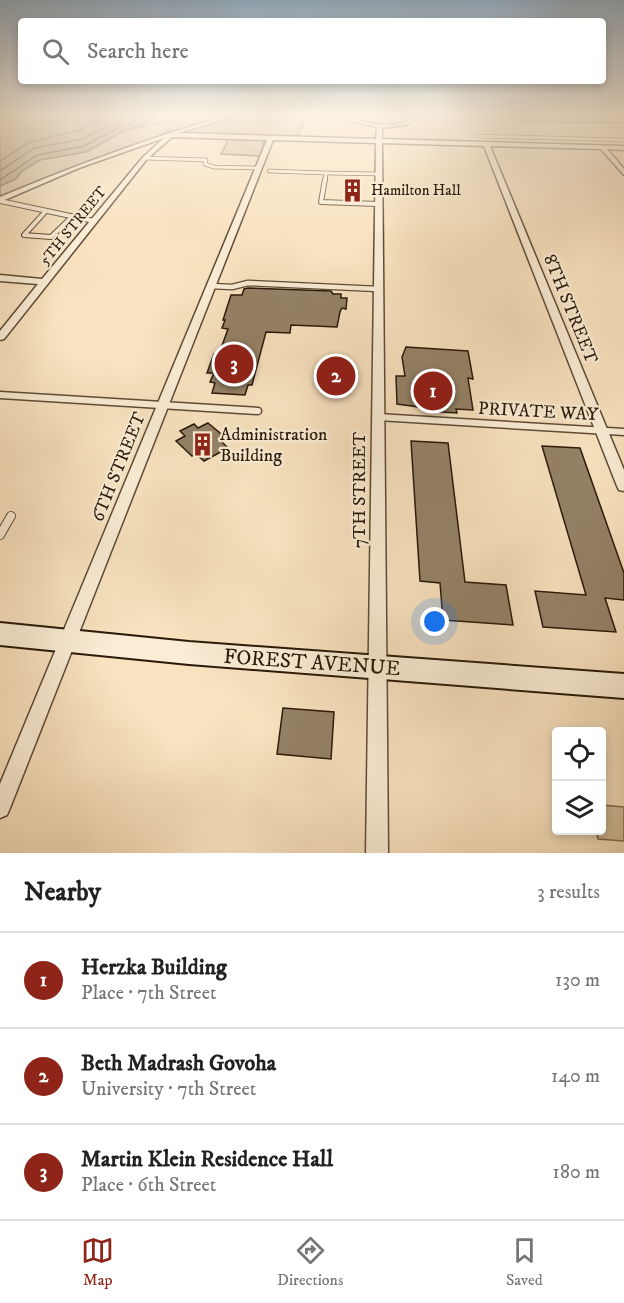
<!DOCTYPE html>
<html lang="en">
<head>
<meta charset="utf-8">
<style>
	body { margin:0; font-family:"IM FELL DW Pica",serif; background:#f2f2f2; color:#222 }
	.controls { position:absolute; right:18px; bottom:18px; display:grid; overflow:hidden; border-radius:6px; box-shadow:0 3px 9px #0003 }
	.controls button { width:54px; height:54px; display:grid; place-items:center; padding:0; border:0; border-bottom:2px solid #e0e0e0; background:#fff; color:#222; font:30px sans-serif }
	.you { position:absolute; left:435px; top:622px; width:21px; height:21px; margin:-15px; border:4px solid #fff; border-radius:50%; background:#1a73e8; box-shadow:0 0 0 9px #1a73e833 }
	.badge { display:grid; place-items:center; width:39px; height:39px; border-radius:50%; background:#8f2418; color:#fff; font-size:20px; font-weight:700 }
	.pin { position:absolute; translate:-50% -50%; border:3px solid #fff; box-shadow:0 2px 6px #0006 }
	.list { margin:0; padding:0; list-style:none }
	h2 { display:flex; justify-content:space-between; align-items:center; height:78px; margin:0; padding:0 24px; font-size:26px }
	h2 small { font-size:20px; font-weight:400; color:#767676 }
	.list li { display:grid; grid-template-columns:39px 1fr auto; gap:18px; align-items:center; box-sizing:border-box; height:96px; padding:0 24px; border-top:2px solid #e0e0e0 }
	.list b { display:block; font-size:22px; white-space:nowrap }
	.list p { margin:0; font-size:20px; white-space:nowrap; color:#767676 }
	.list em { font-size:20px; font-style:normal; color:#767676 }
	.icon { flex:none; width:33px; height:33px; fill:none; stroke:currentColor; stroke-width:2; stroke-linecap:round; stroke-linejoin:round }
	.map { position:relative; flex:none; width:624px; height:853px; overflow:hidden }
	.search { position:absolute; background:#fff; box-shadow:0 3px 9px #0003; left:18px; right:18px; top:18px; height:66px; display:flex; align-items:center; gap:15px; box-sizing:border-box; padding:0 21px; border-radius:6px; color:#767676; font-size:22px }
	.sheet { height:366px; background:#fff }
	nav { display:flex; justify-content:space-around; align-items:center; box-sizing:border-box; height:84px; border-top:2px solid #e0e0e0; background:#fff; font-size:16px; color:#767676 }
	nav a { display:grid; justify-items:center; gap:3px }
	nav .on { color:#8f2418 }
	.map>svg:first-child { display:block }
</style>
</head>
<body>
<div class="map">
<svg width="624" height="853" viewBox="0 0 624 853">
	<rect width="100%" height="100%" fill="#f8e2bf"/>
	<filter id="stains"><feTurbulence type="fractalNoise" baseFrequency=".00333" numOctaves="4"/><feColorMatrix values="0 0 0 0 .2 0 0 0 0 .09 0 0 0 0 .02 0 0 0 .5 -.17"/></filter>
	<radialGradient id="worn" r=".72"><stop offset=".6" stop-color="#630" stop-opacity="0"/><stop offset="1" stop-color="#630" stop-opacity=".3"/></radialGradient>
	<!-- green -->
	<g fill="#d5c0a0" stroke="#806c54" stroke-width="1.5">
		<polygon points="0,116 162,116 132,129 190,116 306,116 297,138 265,138 260,156 221,154 230,137 168,131 162,134 171,135 82,166 0,200"/>
		<path d="M363,116H414C401,130 375,124 357,120Z"/>
		<polygon points="602,805 624,807 624,841 598,839 596,831 602,830"/>
	</g>
	<!-- water -->
	<polygon fill="#b29e81" stroke="#7c6951" stroke-width="1.5" points="0,116 162,116 124,131 86,152 40,160 22,171 16,179 0,186"/>
	<g fill="none" stroke-linecap="round" stroke-linejoin="round">
		<!-- shore -->
		<g stroke="#6e5c45" stroke-width="1.5">
			<polyline points="0,161 30,142 81,130 105,116"/>
			<polyline points="0,171 34,148 82,139 126,116"/>
			<polyline points="0,180 37,155 84,146 121,126 148,116"/>
		</g>
	</g>
	<!-- building -->
	<g fill="#958268" stroke="#2a1909" stroke-width="1.5">
		<polygon points="248,288 331,291 333,294 341,294 341,298 347,298 346,309 342,308 340,312 337,327 291,325 290,333 266,332 252,385 248,385 245,395 212,393 215,383 210,382 214,373 207,373 214,354 219,354 228,329 222,328 225,320 223,320 231,295 242,295 244,289"/>
		<polygon points="406,347 468,351 473,379 468,378 473,410 456,409 457,413 426,411 426,408 397,404 396,376 405,376 402,357"/>
		<polygon points="208,423 226,438 221,441 228,448 204,461 196,454 192,456 176,441 185,436 180,431 194,424 198,428"/>
		<polygon points="411,441 448,443 465,582 506,585 513,625 443,620 440,583 420,581"/>
		<polygon points="542,446 580,448 624,573 624,600 605,598 616,632 543,627 535,591 586,595"/>
		<polygon points="283,708 334,712 331,759 277,754"/>
	</g>
	<g fill="none" stroke-linecap="round" stroke-linejoin="round">
		<defs>
			<g id="lane-far4">
				<polyline points="334,116 352,120"/>
				<polyline points="478,136 624,140"/>
				<polyline points="145,158 206,160 205,164 214,167 259,168"/>
				<polyline points="269,171 326,173 325,181"/>
				<polyline points="326,173 378,174"/>
			</g>
			<g id="lane-far3">
				<polyline points="325,179 321,202 378,204"/>
				<polyline points="0,201 94,221"/>
				<polyline points="45,212 24,235 51,237 72,217"/>
			</g>
			<polyline id="lane-far2" points="211,286 232,287 248,283 378,289"/>
			<g id="lane-far1">
				<polyline points="0,395 258,411"/>
				<polyline points="378,417 624,432"/>
			</g>
			<polyline id="lane" points="0,535 11,516"/>
			<g id="street">
				<path d="M226,116H235L178,133L376,139L377,127L350,121V119L356,116H363L357,120C371,124 388,127 402,123C409,121 413,116 421,116L406,125L382,128V139L624,146V150L607,149L624,169V175L601,149L490,146L624,470V491L619,490L617,486L484,146L382,143L388,853H366L376,143L273,140L10,808L7,815L0,818V784L267,140L172,137L147,159L4,339L0,340V331L38,284L0,281V275L42,279L143,157L164,138L79,168L0,202V197C74,166 148,138 226,116Z"/>
				<polygon points="515,116 624,118 624,122 528,121"/>
			</g>
			<polygon id="secondary" points="0,623 189,642 624,674 624,698 189,664 0,645"/>
		</defs>
		<!-- lane-far4 casing -->
		<use href="#lane-far4" stroke="#5e4b36" stroke-width="4.5"/>
		<!-- lane-far3 casing -->
		<use href="#lane-far3" stroke="#5e4b36" stroke-width="6"/>
		<!-- lane-far2 casing -->
		<use href="#lane-far2" stroke="#5e4b36" stroke-width="7"/>
		<!-- lane-far1 casing -->
		<use href="#lane-far1" stroke="#5e4b36" stroke-width="9"/>
		<!-- lane casing -->
		<use href="#lane" stroke="#5e4b36" stroke-width="10"/>
		<!-- street casing -->
		<use href="#street" stroke="#5e4b36" stroke-width="3"/>
		<!-- secondary casing -->
		<use href="#secondary" stroke="#2a1909" stroke-width="4"/>
		<!-- lane-far4 -->
		<use href="#lane-far4" stroke="#faecd5" stroke-width="3"/>
		<!-- lane-far3 -->
		<use href="#lane-far3" stroke="#faecd5" stroke-width="4"/>
		<!-- lane-far2 -->
		<use href="#lane-far2" stroke="#faecd5" stroke-width="4.5"/>
		<!-- lane-far1 -->
		<use href="#lane-far1" stroke="#faecd5" stroke-width="6"/>
		<!-- lane -->
		<use href="#lane" stroke="#faecd5" stroke-width="8"/>
		<!-- street -->
		<use href="#street" fill="#faecd5" fill-rule="evenodd"/>
		<!-- secondary -->
		<use href="#secondary" fill="#faecd5" fill-rule="evenodd"/>
	</g>
	<!-- sky -->
	<linearGradient id="sky" x2="0" y2="1"><stop stop-color="#92abbf"/><stop offset="0.49" stop-color="#fcf2e2"/><stop offset="1" stop-color="#fcf2e2" stop-opacity="0"/></linearGradient>
	<rect width="624" height="235" fill="url(#sky)"/>
	<!-- icons -->
	<defs>
		<symbol id="building-bare" viewBox="-9 -9 18 18"><path d="M-4-6H4V6H1V3H-1V6H-4ZM-2.5-4.3h1.7v1.8h-1.7ZM.8-4.3h1.7v1.8H.8ZM-2.5-1h1.7V.8h-1.7ZM.8-1h1.7V.8H.8Z" fill="#8f2418" stroke="#faecd5" stroke-width="2.5" paint-order="stroke"/></symbol>
	</defs>
	<g fill-rule="evenodd">
		<use href="#building-bare" x="336" y="174" width="33" height="33"/>
		<use href="#building-bare" x="186" y="428" width="33" height="33"/>
	</g>
	<g text-anchor="middle" dominant-baseline="central" stroke-width="4.5" stroke-linejoin="round" paint-order="stroke">
		<!-- far-poi labels -->
		<g font-size="15" fill="#2a1909" stroke="#faecd5" text-anchor="start">
			<text x="371" y="190">Hamilton Hall</text>
		</g>
		<!-- far-street labels -->
		<g font-size="15" fill="#2a1909" stroke="#faecd5">
			<text transform="translate(73 226) rotate(-51)">5TH STREET</text>
		</g>
		<!-- street labels -->
		<g font-size="18" fill="#2a1909" stroke="#faecd5">
			<text transform="translate(570 309) rotate(68)">8TH STREET</text>
			<text transform="translate(538 412) rotate(3)">PRIVATE WAY</text>
			<text transform="translate(119 467) rotate(-68)">6TH STREET</text>
			<text transform="translate(360 490) rotate(-90)">7TH STREET</text>
		</g>
		<!-- poi labels -->
		<g font-size="18" fill="#2a1909" stroke="#faecd5" text-anchor="start">
			<text x="220" y="435">Administration<tspan x="220" dy="21">Building</tspan></text>
		</g>
		<!-- near-street labels -->
		<g font-size="21" fill="#2a1909" stroke="#faecd5">
			<text transform="translate(312 663) rotate(4)">FOREST AVENUE</text>
		</g>
	</g>
	<rect width="100%" height="100%" filter="url(#stains)"/>
	<rect width="100%" height="100%" fill="url(#worn)"/>
</svg>
<div class="controls">
<button><svg class="icon" aria-label="locate" viewBox="0 0 24 24"><circle cx="12" cy="12" r="6"/><path d="M12 2v4M12 18v4M2 12h4M18 12h4"/></svg></button>
<button><svg class="icon" aria-label="layers" viewBox="0 0 24 24"><path d="M12 4l9 5-9 5-9-5zM3 14l9 5 9-5"/></svg></button>
</div>
<div class="you"></div>
<div class="pin badge" style="left:433px;top:391px">1</div>
<div class="pin badge" style="left:336px;top:376px">2</div>
<div class="pin badge" style="left:234px;top:364px">3</div>
<div class="search"><svg class="icon" aria-label="search" viewBox="0 0 24 24"><circle cx="10" cy="10" r="6"/><path d="M15 15l6 6"/></svg>Search here</div>
</div>
<section class="sheet">
<h2>Nearby<small>3 results</small></h2>
<ul class="list">
<li><span class="badge">1</span><div><b>Herzka Building</b><p>Place · 7th Street</p></div><em>130 m</em></li>
<li><span class="badge">2</span><div><b>Beth Madrash Govoha</b><p>University · 7th Street</p></div><em>140 m</em></li>
<li><span class="badge">3</span><div><b>Martin Klein Residence Hall</b><p>Place · 6th Street</p></div><em>180 m</em></li>
</ul>
</section>
<nav>
<a class="on"><svg class="icon" aria-label="map" viewBox="0 0 24 24"><path d="M3 6l6-2 6 2 6-2v14l-6 2-6-2-6 2zM9 4v14M15 6v14"/></svg>Map</a>
<a><svg class="icon" aria-label="directions" viewBox="0 0 24 24"><path d="M12 3l9 9-9 9-9-9zM9 14v-3h6M13 9l2 2-2 2"/></svg>Directions</a>
<a><svg class="icon" aria-label="saved" viewBox="0 0 24 24"><path d="M7 4h10v16l-5-4-5 4z"/></svg>Saved</a>
</nav>
</body>
</html>
